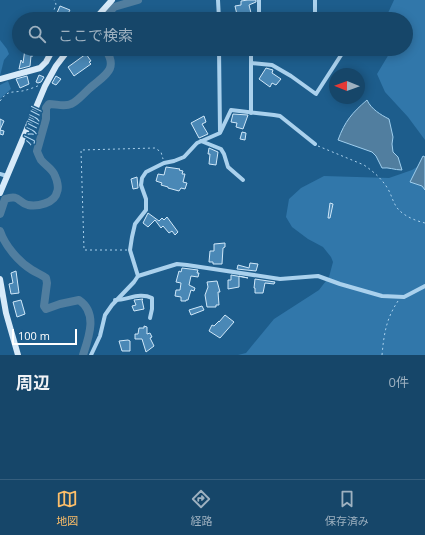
<!DOCTYPE html>
<html lang="ja">
<head>
<meta charset="utf-8">
<style>
	body { margin:0; font-family:"Open Sans","Noto Sans JP",sans-serif; background:#1f4d6f; color:#f1f3f6 }
	.compass { position:absolute; left:329px; top:68px; width:36px; height:36px; border-radius:50%; background:#164669; box-shadow:0 2px 10px #0003; rotate:271deg }
	.scale { position:absolute; left:12px; bottom:10px; width:65px; box-sizing:border-box; padding-left:4px; border:2px solid #fff; border-top:0; font-size:11px; line-height:14px; white-space:nowrap; color:#fff; -webkit-text-stroke:3px #1d5d8c; paint-order:stroke }
	.list { margin:0; padding:0; list-style:none }
	h2 { display:flex; justify-content:space-between; align-items:center; height:52px; margin:0; padding:0 16px; font-size:17px }
	h2 small { font-size:13px; font-weight:400; color:#9eb1c0 }
	.icon { flex:none; width:22px; height:22px; fill:none; stroke:currentColor; stroke-width:2; stroke-linecap:round; stroke-linejoin:round }
	.map { position:relative; flex:none; width:425px; height:355px; overflow:hidden }
	.search { position:absolute; background:#164669; box-shadow:0 2px 10px #0003; left:12px; right:12px; top:12px; height:44px; display:flex; align-items:center; gap:10px; box-sizing:border-box; padding:0 14px; border-radius:22px; color:#9eb1c0; font-size:15px }
	.sheet { height:124px; background:#164669 }
	nav { display:flex; justify-content:space-around; align-items:center; box-sizing:border-box; height:56px; border-top:1px solid #355e7d; background:#164669; font-size:11px; color:#9eb1c0 }
	nav a { display:grid; justify-items:center; gap:2px }
	nav .on { color:#fcbe69 }
	.map>svg:first-child { display:block }
</style>
</head>
<body>
<div class="map">
<svg width="425" height="355" viewBox="0 0 425 355">
	<rect width="100%" height="100%" fill="#1d5d8c"/>
	<!-- green -->
	<g fill="#3177aa">
		<polygon points="394,0 425,0 425,140 408,117 385,92 377,74 392,49 406,49 406,19 390,19 388,13"/>
		<polygon points="0,40 7,49 9,54 4,60 0,76"/>
		<polygon points="8,81 11,89 0,99 0,85"/>
		<polygon points="425,162 425,355 238,355 246,353 274,319 319,290 329,277 333,262 331,257 323,247 308,239 292,227 286,217 289,199 301,188 324,176 389,178 412,170"/>
	</g>
	<!-- water -->
	<g fill="#517e9f" stroke="#9eceee">
		<path d="M367,100C371,109 381,115 389,119L393,137L392,144L393,152L398,157L402,170C394,170 389,167 382,168L376,156L372,152L338,140C345,121 352,113 367,100Z"/>
		<polygon points="423,156 425,157 425,190 422,186 410,182"/>
	</g>
	<g fill="none" stroke-linecap="round" stroke-linejoin="round">
		<!-- river -->
		<g stroke="#517e9f" stroke-width="8">
			<polyline points="104,19 114,7 138,0"/>
			<path d="M0,214L5,199C20,194 17,202 28,205C37,207 55,203 57,192C59,188 57,180 55,176C53,169 46,166 41,160C40,158 38,154 37,151L46,119V108L49,104C56,104 65,107 71,104C78,101 84,93 90,88C103,76 120,70 105,49"/>
			<path d="M0,231C5,246 19,262 32,270C37,273 42,275 46,278L47,283L44,306L46,309L60,304L79,300C98,313 89,337 83,355"/>
		</g>
	</g>
	<!-- building -->
	<g fill="#4a88b6" stroke="#d0e8f9">
		<polygon points="248,0 256,0 256,2 249,5 251,13 249,14 250,18 238,19 235,6 241,5 241,1"/>
		<polygon points="60,6 70,10 66,17 57,13"/>
		<polygon points="75,13 79,19 68,19"/>
		<polygon points="25,49 32,49 32,51 33,51 33,56 31,56 30,66 19,69 21,60 23,63"/>
		<polygon points="325,49 338,49 336,54"/>
		<polygon points="86,54 91,61 89,62 91,64 74,76 68,67"/>
		<polygon points="266,68 273,70 272,73 281,79 276,85 272,83 270,87 259,79"/>
		<polygon points="39,75 44,77 41,82 38,83 36,82"/>
		<polygon points="27,76 29,84 20,88 16,79"/>
		<polygon points="56,76 61,79 56,85 52,83"/>
		<polygon points="233,114 248,115 243,129 236,127 237,123 231,122"/>
		<polygon points="204,116 206,122 202,124 208,134 199,138 191,123"/>
		<polygon points="0,119 4,121 0,130 4,131 3,135 0,134"/>
		<polygon points="242,132 246,133 245,140 240,139"/>
		<polygon points="209,148 218,152 216,165 209,164 210,154 208,154"/>
		<polygon points="166,167 180,169 179,170 183,171 182,174 185,174 183,182 187,183 185,189 181,188 179,191 168,188 168,187 161,185 162,183 156,181 158,174 164,175"/>
		<polygon points="137,177 138,188 133,189 131,179"/>
		<polygon points="330,203 333,204 330,218 328,218"/>
		<polygon points="148,213 159,221 162,218 164,220 167,217 178,232 175,235 172,231 169,233 163,226 161,228 155,220 148,227 143,223"/>
		<polygon points="225,243 225,247 223,248 222,264 213,264 213,262 209,262 210,251 214,251 214,244"/>
		<polygon points="250,263 258,264 256,271 237,269 238,265 249,268"/>
		<polygon points="182,268 198,270 197,273 199,273 198,277 191,276 189,285 195,288 194,291 191,290 188,300 186,300 186,301 181,301 181,297 175,296 176,290 180,290 181,283 176,282 179,271 181,272"/>
		<polygon points="16,271 19,293 11,294 9,284 13,283 11,273"/>
		<polygon points="231,275 248,278 239,276 239,287 228,289 228,280 231,280"/>
		<polygon points="255,279 275,282 274,284 265,283 263,293 255,293 255,288 254,288"/>
		<polygon points="217,281 220,292 218,292 219,305 216,305 216,307 207,307 205,295 208,287 207,282"/>
		<polygon points="143,299 142,300 144,309 134,311 132,306 136,305 134,300"/>
		<polygon points="21,300 25,314 17,317 13,302"/>
		<polygon points="202,306 204,310 191,315 189,310"/>
		<polygon points="225,315 234,322 220,338 209,331 212,325 214,326 219,321 219,322"/>
		<polygon points="144,326 147,327 147,334 150,333 152,337 150,338 154,346 146,352 142,339 135,339 135,334 138,334 139,328 144,328"/>
		<polygon points="128,340 130,341 130,351 122,351 119,341"/>
	</g>
	<g fill="none" stroke-linecap="round" stroke-linejoin="round">
		<!-- path -->
		<g stroke="#aad1ed" stroke-width="1" stroke-dasharray="2 3" stroke-linecap="butt">
			<polyline points="51,19 56,4 54,0"/>
			<path d="M0,101C8,90 10,93 22,91C28,90 35,87 40,85"/>
			<path d="M318,146L364,165C374,172 382,179 388,189C392,196 393,203 398,209C404,216 416,221 425,223"/>
			<polyline points="127,250 84,250 81,150 155,148 161,152 163,159"/>
			<path d="M382,355C384,334 386,319 398,301"/>
		</g>
		<!-- street -->
		<g stroke="#aad1ed" stroke-width="4">
			<polyline points="218,0 219,19"/>
			<polyline points="259,19 259,0"/>
			<polyline points="315,19 315,0"/>
			<polyline points="202,49 202,51"/>
			<polyline points="219,49 220,131"/>
			<polyline points="251,49 251,113"/>
			<polyline points="251,63 272,65 291,76 316,94 345,49"/>
			<polyline points="201,141 221,149 224,154 228,167 243,180"/>
			<polyline points="0,174 7,176"/>
			<polyline points="138,276 130,250 132,237 135,224 146,210 146,199 141,185 142,178 146,172 164,163 174,161 184,157 197,143 220,133 231,110 274,115 280,116 315,144"/>
			<path d="M115,300C128,300 139,292 152,298V309L150,318"/>
			<polyline points="91,355 100,336 105,315 112,305 134,282 138,276 177,264 187,265 280,279 318,276 340,284 382,296 404,297 425,286"/>
		</g>
		<!-- secondary -->
		<g stroke="#d7eaf9" stroke-width="6">
			<polyline points="95,19 112,0"/>
			<polyline points="0,79 40,68 46,62 53,49"/>
			<polyline points="0,193 45,86 56,66 69,49"/>
			<polyline points="0,279 6,313 18,355"/>
		</g>
	</g>
	<g text-anchor="middle" dominant-baseline="central" stroke-width="3" stroke-linejoin="round" paint-order="stroke">
		<!-- water labels -->
		<g font-size="13" font-style="italic" fill="#b6daf4" stroke="#1d5d8c">
			<text transform="translate(32 127) rotate(-78)">小川川</text>
		</g>
	</g>
</svg>
<svg class="compass" viewBox="-18 -18 36 36"><path d="M0-13l5 13h-10z" fill="#e53935"/><path d="M0 13l5-13h-10z" fill="#9eb1c0"/></svg>
<div class="scale">100 m</div>
<div class="search"><svg class="icon" aria-label="search" viewBox="0 0 24 24"><circle cx="10" cy="10" r="6"/><path d="M15 15l6 6"/></svg>ここで検索</div>
</div>
<section class="sheet">
<h2>周辺<small>0件</small></h2>
<ul class="list">
</ul>
</section>
<nav>
<a class="on"><svg class="icon" aria-label="map" viewBox="0 0 24 24"><path d="M3 6l6-2 6 2 6-2v14l-6 2-6-2-6 2zM9 4v14M15 6v14"/></svg>地図</a>
<a><svg class="icon" aria-label="directions" viewBox="0 0 24 24"><path d="M12 3l9 9-9 9-9-9zM9 14v-3h6M13 9l2 2-2 2"/></svg>経路</a>
<a><svg class="icon" aria-label="saved" viewBox="0 0 24 24"><path d="M7 4h10v16l-5-4-5 4z"/></svg>保存済み</a>
</nav>
</body>
</html>
